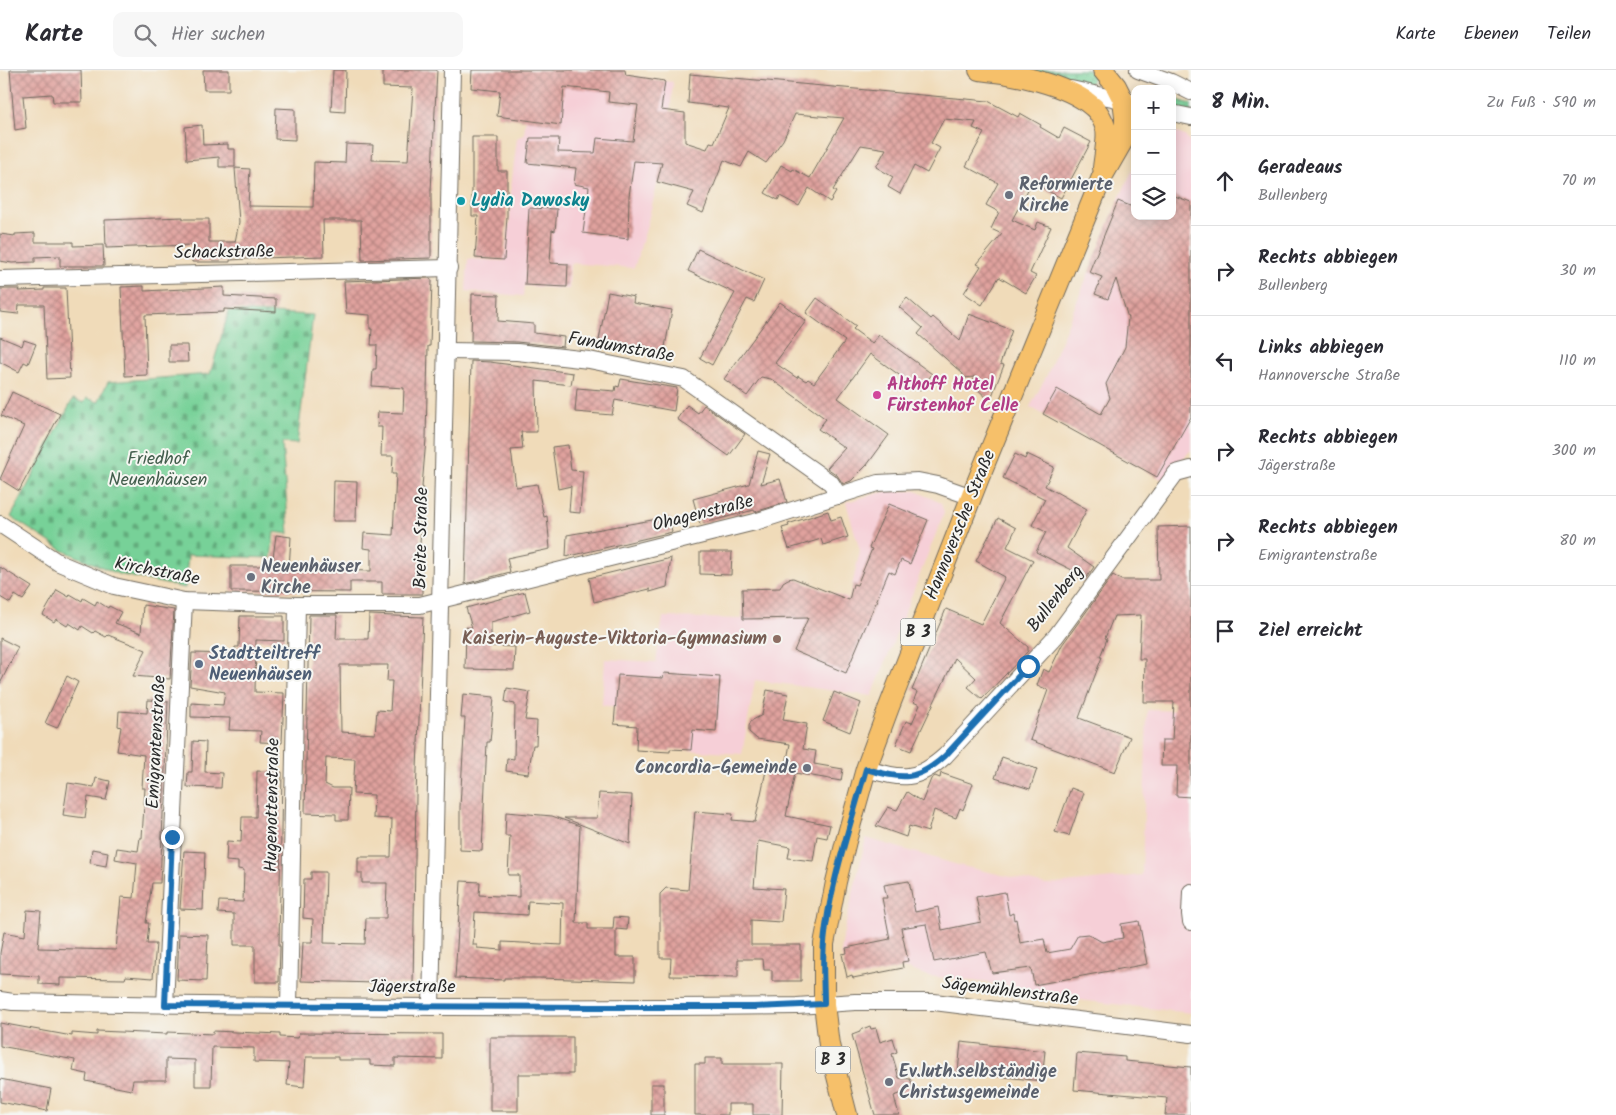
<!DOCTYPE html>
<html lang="de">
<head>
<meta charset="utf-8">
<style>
	body { margin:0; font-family:Kalam,sans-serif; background:#f7f7f7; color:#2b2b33 }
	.controls { position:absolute; right:15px; top:15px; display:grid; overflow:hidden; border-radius:10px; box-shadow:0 2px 12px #0003 }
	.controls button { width:45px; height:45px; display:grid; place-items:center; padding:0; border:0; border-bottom:1px solid #e1e1e2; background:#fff; color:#2b2b33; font:25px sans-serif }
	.stop { position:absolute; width:15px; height:15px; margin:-11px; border:4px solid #1f6fb2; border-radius:50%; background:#fff }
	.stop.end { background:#1f6fb2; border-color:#fff; box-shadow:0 1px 5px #0008 }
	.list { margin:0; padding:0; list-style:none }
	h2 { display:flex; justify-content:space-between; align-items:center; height:65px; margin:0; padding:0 20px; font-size:21px }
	h2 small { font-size:16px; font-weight:400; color:#7c7c81 }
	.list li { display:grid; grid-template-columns:32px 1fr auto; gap:15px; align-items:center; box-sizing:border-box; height:90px; padding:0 20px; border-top:1px solid #e1e1e2 }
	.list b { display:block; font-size:19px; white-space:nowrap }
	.list p { margin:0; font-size:16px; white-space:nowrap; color:#7c7c81 }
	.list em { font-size:16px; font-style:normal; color:#7c7c81 }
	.icon { flex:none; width:28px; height:28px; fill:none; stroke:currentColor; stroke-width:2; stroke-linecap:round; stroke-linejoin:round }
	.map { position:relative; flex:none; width:1191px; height:1045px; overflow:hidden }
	header { display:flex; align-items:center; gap:30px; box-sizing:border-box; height:70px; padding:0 25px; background:#fff; border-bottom:1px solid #e1e1e2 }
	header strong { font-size:24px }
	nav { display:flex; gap:28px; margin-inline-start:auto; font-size:18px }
	.search { width:350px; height:45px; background:#f7f7f7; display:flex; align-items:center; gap:12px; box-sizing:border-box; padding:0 18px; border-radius:10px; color:#7c7c81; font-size:19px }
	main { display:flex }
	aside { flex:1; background:#fff }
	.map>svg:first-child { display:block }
</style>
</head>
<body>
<header>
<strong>Karte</strong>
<div class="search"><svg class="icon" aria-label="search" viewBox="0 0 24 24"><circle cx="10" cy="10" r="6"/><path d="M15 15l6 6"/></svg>Hier suchen</div>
<nav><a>Karte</a><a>Ebenen</a><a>Teilen</a></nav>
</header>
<main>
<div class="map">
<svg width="1191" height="1045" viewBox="0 0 1191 1045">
	<defs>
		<pattern id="grass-dots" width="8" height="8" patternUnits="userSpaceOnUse" patternTransform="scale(1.25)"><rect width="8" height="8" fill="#77d198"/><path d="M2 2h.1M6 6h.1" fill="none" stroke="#62aa7c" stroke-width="1.8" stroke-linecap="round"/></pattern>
		<pattern id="cemetery-stones" width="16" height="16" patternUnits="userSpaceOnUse" patternTransform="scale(1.25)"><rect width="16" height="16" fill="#77d198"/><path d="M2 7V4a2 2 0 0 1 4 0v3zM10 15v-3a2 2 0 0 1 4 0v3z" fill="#62aa7c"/></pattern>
		<pattern id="building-cross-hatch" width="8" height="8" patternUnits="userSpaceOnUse" patternTransform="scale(1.25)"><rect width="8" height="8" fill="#e0a29e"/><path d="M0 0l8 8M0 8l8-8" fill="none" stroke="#b68481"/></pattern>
	</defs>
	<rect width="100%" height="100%" fill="#f6f6f2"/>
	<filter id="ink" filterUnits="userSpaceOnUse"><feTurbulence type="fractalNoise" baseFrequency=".02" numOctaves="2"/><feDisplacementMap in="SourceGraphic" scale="10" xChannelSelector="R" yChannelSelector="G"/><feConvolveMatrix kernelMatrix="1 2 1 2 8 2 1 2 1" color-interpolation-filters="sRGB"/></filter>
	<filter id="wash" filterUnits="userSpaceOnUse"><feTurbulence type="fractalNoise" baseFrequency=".0096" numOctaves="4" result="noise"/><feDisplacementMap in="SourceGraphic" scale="20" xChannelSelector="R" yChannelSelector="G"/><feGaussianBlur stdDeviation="1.12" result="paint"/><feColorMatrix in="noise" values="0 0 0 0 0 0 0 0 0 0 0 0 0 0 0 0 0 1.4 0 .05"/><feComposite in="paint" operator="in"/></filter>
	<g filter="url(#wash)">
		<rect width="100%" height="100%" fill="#f0dbb9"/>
		<!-- built -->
		<g fill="#f6cfd7">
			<polygon points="531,0 625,0 626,5 673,12 667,74 646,159 634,198 570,193 569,219 524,216 523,226 466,221 468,189 504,191 510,147 511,118 517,68 524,64"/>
			<polygon points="1172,61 1185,66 1191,74 1191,380 1163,410 1030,337 1047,305 1118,131 1135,95 1135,146 1172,146"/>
			<polygon points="887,421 916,421 941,433 944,443 872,626 755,610 742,684 671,679 670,682 636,680 637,656 614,654 615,637 602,635 605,589 656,592 663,547 742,549 742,519 780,518 783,512 788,509 793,508 849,529 860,481 846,432"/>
			<polygon points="1147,640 1191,641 1191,943 1027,924 1006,915 928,906 905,898 852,909 847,907 841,883 843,866 866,768 958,795 1046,815 1142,805"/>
		</g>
		<!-- grass -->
		<g fill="url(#grass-dots)" stroke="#517e62">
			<polygon points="1028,0 1087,0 1095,5 1088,16"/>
			<polygon points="1172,28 1191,34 1191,43 1172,39"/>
		</g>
		<!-- cemetery -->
		<polygon fill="url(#cemetery-stones)" stroke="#517e62" points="229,241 313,245 297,374 282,373 289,464 274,462 271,488 188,485 185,518 118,504 62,480 11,447 73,329 84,333 87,328 98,332 108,312 210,304"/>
		<g id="blocks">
			<!-- building -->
			<g fill="url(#building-cross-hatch)" fill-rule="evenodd">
				<polygon points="10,0 81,0 82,32 53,32 52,24 23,26 26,58 15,60"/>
				<polygon points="203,0 229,0 229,20 204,20"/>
				<polygon points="333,0 346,0 345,42 331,41"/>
				<polygon points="383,0 437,0 431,121 431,188 362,190 361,150 323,150 324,186 262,188 230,190 230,192 192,192 192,175 106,178 105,150 183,147 183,149 209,149 209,172 235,172 239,152 235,98 250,99 248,136 313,137 314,92 345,93 346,74 373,75 372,90 408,91 413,18 383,17"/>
				<polygon points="472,0 625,0 626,5 665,11 661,40 685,43 685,72 707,79 710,72 714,73 729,38 688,33 690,4 988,31 1018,47 1020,43 1041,55 1040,57 1059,68 1064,58 1091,72 1061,128 1032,112 1012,150 1035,160 1038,152 1051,157 1030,203 1036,206 1026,223 999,207 982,235 964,223 981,196 977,194 1002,164 991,159 999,142 986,135 998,113 966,96 984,63 973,58 976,52 944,49 931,73 940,78 927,103 914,96 900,124 888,117 893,107 876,97 886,79 861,75 833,120 836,122 830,132 809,118 799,136 780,126 778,130 765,123 781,95 792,101 793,99 810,108 844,48 795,44 783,70 766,93 749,82 741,97 724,90 703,143 687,136 694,122 657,112 662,93 634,91 629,126 628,169 583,163 589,117 574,114 576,98 527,93 530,68 559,68 558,82 595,83 597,68 633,71 638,35 608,32 609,22 564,17 561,55 497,46 500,21 471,18"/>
				<polygon points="276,38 295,39 295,70 275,69"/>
				<polygon points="202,55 203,75 228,74 228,79 235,79 235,97 219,97 219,87 187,90 185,57"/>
				<polygon points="472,67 498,67 498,101 507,101 507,146 504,190 475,188 478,146 472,146"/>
				<polygon points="1172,125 1191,132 1191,347 1157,407 1043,344 1057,319 1101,344 1110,328 1106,314 1125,277 1128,248 1116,209 1108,229 1095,224 1102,207 1089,202 1118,131 1135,138 1135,146 1172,146"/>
				<polygon points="529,138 557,139 555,161 552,160 550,193 568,194 567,217 525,215"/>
				<polygon points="35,163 35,172 73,172 73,176 103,175 104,196 60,196 60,186 35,187 35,192 12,193 0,191 0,164 15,166 15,164"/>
				<polygon points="698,179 764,210 754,232 747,229 712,295 700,288 735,223 688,201"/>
				<polygon points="430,208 432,211 430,276 428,276 426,369 422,417 423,417 419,493 422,494 422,524 382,524 382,512 350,512 350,522 231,521 231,496 272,496 276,465 291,467 289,499 371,501 371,479 363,478 364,463 393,465 396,404 392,404 393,386 381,386 382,357 377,357 378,342 403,343 404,318 372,316 373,299 376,299 377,275 371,275 372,259 370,259 370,245 346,243 344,211"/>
				<polygon points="144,216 144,221 224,217 224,226 276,229 276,242 224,239 224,242 145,245 147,305 125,306 121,217"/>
				<polygon points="44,218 66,218 70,308 47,309 44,235 19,235 18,244 0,242 0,219 20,219 19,221 44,220"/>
				<polygon points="608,222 634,227 633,233 672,240 664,282 599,270"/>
				<polygon points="472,224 499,225 498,251 534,254 534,263 564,267 563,277 517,272 471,271"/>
				<polygon points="817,228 856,256 853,259 872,273 879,265 932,304 920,320 870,284 838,328 889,365 867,395 851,411 843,414 837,405 827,398 845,378 818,359 826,349 771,309 761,307 747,326 724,309 780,232 806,251 775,293 797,308 798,306 806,311 808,309 814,313 845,271 806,243"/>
				<polygon points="907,228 931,249 933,247 960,271 969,244 1012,260 1000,294 1004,295 990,331 972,314 975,307 963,308 963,304 918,264 923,258 899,237"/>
				<polygon points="0,267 22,276 24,270 36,274 28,294 24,292 19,302 0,292"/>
				<polygon points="169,275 187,275 188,292 169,292"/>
				<polygon points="471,291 490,292 573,303 571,315 536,311 537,362 521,362 523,379 511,380 516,417 537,414 544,447 547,446 550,479 507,488 510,502 465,514"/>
				<polygon points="621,309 677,318 674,341 615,330 612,345 575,342 577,318 615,321 616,316 619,317"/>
				<polygon points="12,322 60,344 19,421 0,409 24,356 1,346"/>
				<polygon points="687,335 698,343 704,335 745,364 729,386 677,349"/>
				<polygon points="568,375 571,400 583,401 580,443 569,442 571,416 558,419 552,377"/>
				<polygon points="758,381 770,384 761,414 780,409 787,432 755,442 754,440 700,454 693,429 749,414"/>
				<polygon points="1015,384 1025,389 1027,384 1054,397 1045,416 1087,439 1067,478 1094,497 1084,511 1071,502 1072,500 1036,482 1046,462 1032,455 1045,429 1003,408"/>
				<polygon points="334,411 357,412 356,451 333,451"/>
				<polygon points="889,434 928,450 910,494 901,490 895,504 889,501 846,603 794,581 808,548 743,549 742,519 780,518 783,512 788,509 793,508 849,530 853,514 857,515 872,479 869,478"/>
				<polygon points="828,441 831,450 841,447 848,467 823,475 821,469 789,479 782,458 789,456 788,454"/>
				<polygon points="669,447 672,462 566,487 567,465"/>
				<polygon points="998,448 1016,458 1007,477 1033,490 1000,553 1028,577 1028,581 982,629 968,617 976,608 955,588 911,681 896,675 906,651 912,653 920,635 913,632 917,622 912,620 946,539 981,554 1005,507 976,491"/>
				<polygon points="1191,456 1191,727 1176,726 1177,696 1161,696 1162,670 1172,670 1174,632 1144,632 1145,589 1139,589 1141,545 1114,546 1105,568 1107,569 1100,587 1102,587 1079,648 1130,667 1115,702 1030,670 1048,620 1037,615 1043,599 1049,602 1062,575 1113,505 1121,510 1159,510 1158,457"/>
				<polygon points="700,482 732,482 731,505 700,504"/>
				<polygon points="671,488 667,517 650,522 650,519 594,532 589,508"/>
				<polygon points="0,497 32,517 23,530 15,525 10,533 0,527"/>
				<polygon points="57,520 69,527 70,524 82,531 83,528 95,535 97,531 108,538 109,536 121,542 115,553 141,563 143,535 174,540 170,609 133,606 146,580 108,565 106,567 95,561 93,563 82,556 80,560 69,553 67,556 56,549 54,552 43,545"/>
				<polygon points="525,522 530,541 491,552 491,576 515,577 514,600 465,599 466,557 472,558 466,538"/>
				<path d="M309,545H337L336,569H368L369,545L423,547L416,725L413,914L301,911L303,872H312L313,849L303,848L304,809H311V802H326L324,873L365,874L366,848H386L387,813H362V803H358V787H391L392,749L373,748L374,725L353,724L355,689L326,688L325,714L333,718H349L348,750H336V744L305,743ZM340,595H388L387,611H392L390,641L377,640L375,664L341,662Z"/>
				<polygon points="240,546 284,546 284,571 256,570 255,622 284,623 282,673 260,672 261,661 229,660 230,648 191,647 191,633 223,635 225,622 190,616 192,583 235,584 235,577 239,577 239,575"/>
				<polygon points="0,568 18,577 0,614"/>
				<polygon points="664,603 720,607 716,662 693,660 691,680 670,679 670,682 636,680 637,656 614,654 618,605 663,608"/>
				<polygon points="67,606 78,612 57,658 45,653"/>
				<polygon points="507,618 530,622 525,650 537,651 536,675 533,675 528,704 506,701 507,688 514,689 515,634 505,632"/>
				<polygon points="767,620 788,624 783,650 807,654 803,679 816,681 814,694 843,699 841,711 795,703 786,746 830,755 827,768 817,766 813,791 788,788 790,777 758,771 754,817 784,819 781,852 751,850 751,875 801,875 801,911 772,911 772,900 764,900 763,889 738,889 738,907 670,906 671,888 660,888 660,824 666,818 688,820 695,741 733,744 732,750 755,752 767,696 785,700 790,674 757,669 749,662 749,656 751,651 762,645"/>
				<polygon points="834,622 861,633 850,662 823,651"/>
				<polygon points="463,624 494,627 490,672 487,672 482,781 460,780 460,737 465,648 461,648"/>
				<polygon points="148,630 168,631 160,813 152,813 146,853 149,853 147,874 156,874 153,908 126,906 125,909 60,908 60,915 39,914 39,906 0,904 0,883 4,862 25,866 27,840 41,841 38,878 116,880 121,827 134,828 137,793 115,789 117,778 138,781 140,768 142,768 145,718 142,718 144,685 117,681 121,657 118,656 119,641 147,643"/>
				<polygon points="193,671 206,672 205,702 222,703 221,718 187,717 188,702 192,702"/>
				<polygon points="1002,687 1037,699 1030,719 995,708"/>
				<polygon points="257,701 282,702 279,876 280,876 279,912 255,912 255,875 234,875 234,844 218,843 219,831 243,832 244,800 238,799 238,792 226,791 227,771 241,772 242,747 256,747"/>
				<polygon points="941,703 973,714 963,740 960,738 956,748 934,740 928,762 909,756 906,767 876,756 888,737 897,740 907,722 922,732 931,709 935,706 940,708"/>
				<polygon points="96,708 110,711 106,730 88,727 85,748 63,745 68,713 94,717"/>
				<polygon points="1071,718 1084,723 1069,766 1055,762"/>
				<polygon points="599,723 632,725 630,774 564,748 597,748"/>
				<path d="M506,742L552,746L580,756L576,853H588V859H613L614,847L628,848L627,860L616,859V887H635V911L539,908H504V910L455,908L461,811L480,812L479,825L519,827V805H508L510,766H505ZM528,831L563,833L562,875L502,872V880L477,878V875H473L475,842L527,845Z"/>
				<polygon points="92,779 108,782 106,796 90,793"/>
				<polygon points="184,781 205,782 203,840 180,839"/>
				<polygon points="909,811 915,842 938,837 942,860 981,852 976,827 1005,822 1009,845 1013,843 1014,850 1016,849 1020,873 1044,869 1047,883 1070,879 1078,865 1088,864 1102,872 1123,868 1121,854 1139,851 1147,894 1034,915 1031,898 992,903 986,882 934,892 926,854 901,858 908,891 902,892 903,898 853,908 852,905 847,907 842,884 847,883 846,878 890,869 882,828 887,828 884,815"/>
				<polygon points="179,864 208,865 206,911 177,910"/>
				<polygon points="0,953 72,966 72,963 97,965 97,961 167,964 167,962 213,964 213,961 280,964 280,967 298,968 299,963 442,964 442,989 395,988 395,996 370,995 370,990 338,990 338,987 306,987 304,1017 287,1015 289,993 254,992 254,978 212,977 211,1016 195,1016 195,990 166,989 166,1010 133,1010 131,1020 86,1011 87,1004 73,1001 75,990 0,976"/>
				<polygon points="870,956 871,959 876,958 880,972 893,968 897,982 892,984 899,1008 910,1009 912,1013 912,1017 909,1021 894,1026 899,1045 875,1045 852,965 860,962 860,960"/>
				<polygon points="490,967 573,967 573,1004 518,1004 518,1041 490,1041"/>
				<polygon points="961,972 1045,981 1042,1011 958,1002"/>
				<polygon points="1077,983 1125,987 1125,991 1191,997 1191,1045 1165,1045 1167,1028 1074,1020"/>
				<polygon points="705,988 722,988 722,994 783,994 782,1045 753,1045 753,1034 728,1034 728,1045 695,1045 695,994 705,994"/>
				<polygon points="0,1009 51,1019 47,1041 0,1032"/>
				<rect x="651" y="1014" width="13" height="31"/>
			</g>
		</g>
	</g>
	<g filter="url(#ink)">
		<use href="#blocks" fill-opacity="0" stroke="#70695d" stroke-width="1"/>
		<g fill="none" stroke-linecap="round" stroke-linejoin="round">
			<defs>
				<g id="minor">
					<polyline points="1138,0 1171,12 1191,22"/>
					<polyline points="1071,19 1135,33"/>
					<polyline points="1172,43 1191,47"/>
					<polyline points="0,209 449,198"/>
					<polyline points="447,281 517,282 589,290 684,309 831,413 839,426"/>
					<polyline points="0,454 59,493 114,516 184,531 297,535 420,535 755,452 878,413 918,411 938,415 972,427"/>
					<path d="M866,699C903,709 916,712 945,686L1056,566L1176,403L1191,399"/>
					<polyline points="1191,822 1190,844 1191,852"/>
					<path d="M0,930L13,932C274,937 536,939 797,936L855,932H934L1191,964"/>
					<polyline points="165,935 184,531"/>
					<polyline points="289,936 297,535"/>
					<polyline points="431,937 452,0"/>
				</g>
				<g id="major">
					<path d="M979,0C1012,3 1067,14 1092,36C1098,40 1104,52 1106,59C1108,68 1104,88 1103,98"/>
					<polyline points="847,1045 829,975 824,934 824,874 836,812 846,771 866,699 889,637 978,410 1102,107 1125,67 1125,46 1123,30 1116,16 1103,0"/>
				</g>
			</defs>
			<!-- minor casing -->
			<use href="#minor" stroke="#70695d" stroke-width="18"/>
			<!-- major casing -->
			<use href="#major" stroke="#70695d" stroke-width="22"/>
			<!-- minor -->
			<use href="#minor" stroke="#fff" stroke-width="16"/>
			<!-- major -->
			<use href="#major" stroke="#f6c06b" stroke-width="20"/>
		</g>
	</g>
	<g fill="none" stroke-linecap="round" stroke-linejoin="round" filter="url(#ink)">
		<!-- route -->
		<path stroke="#1f6fb2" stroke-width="6" d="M172,767L165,935L594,937H754L824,934C824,914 822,893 824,873C829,817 851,753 866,699C903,709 916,712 945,686L1028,596"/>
	</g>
	<!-- markers -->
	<g fill="#6b7280" stroke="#f6f6f2" stroke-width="2">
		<circle cx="1009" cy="125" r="5"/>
		<circle cx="251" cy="507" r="5"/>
		<circle cx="807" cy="698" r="5"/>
		<circle cx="889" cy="1012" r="5"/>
	</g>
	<circle fill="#0f9aa8" stroke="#f6f6f2" stroke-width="2" cx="461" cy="131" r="5"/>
	<circle fill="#d1479c" stroke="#f6f6f2" stroke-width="2" cx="877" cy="325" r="5"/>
	<circle fill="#8d6e63" stroke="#f6f6f2" stroke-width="2" cx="777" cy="569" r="5"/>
	<circle fill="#5c6f8a" stroke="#f6f6f2" stroke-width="2" cx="199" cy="594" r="5"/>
	<g text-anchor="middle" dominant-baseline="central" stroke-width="4" stroke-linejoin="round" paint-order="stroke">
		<!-- shield labels -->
		<g fill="#f6f6f2" stroke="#686867" stroke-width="1">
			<rect x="900.5" y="548.5" width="35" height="27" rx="4"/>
			<rect x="815.5" y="976.5" width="35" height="27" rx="4"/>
		</g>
		<g font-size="16" font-weight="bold" fill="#2b2b2b">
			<text x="918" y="562">B 3</text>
			<text x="833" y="990">B 3</text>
		</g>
		<!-- worship labels -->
		<g font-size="18" font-weight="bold" fill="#5b616d" stroke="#f6f6f2" text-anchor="start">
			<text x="1019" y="115">Reformierte<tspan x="1019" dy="21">Kirche</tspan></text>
			<text x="261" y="497">Neuenhäuser<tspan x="261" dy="21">Kirche</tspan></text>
			<text x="797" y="698" text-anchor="end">Concordia-Gemeinde</text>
			<text x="899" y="1002">Ev.luth.selbständige<tspan x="899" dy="21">Christusgemeinde</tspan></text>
		</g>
		<!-- culture labels -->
		<g font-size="18" font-weight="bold" fill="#0d838f" stroke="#f6f6f2" text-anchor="start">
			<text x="471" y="131">Lydia Dawosky</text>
		</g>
		<!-- street labels -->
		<g font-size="18" fill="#2b2b2b" stroke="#f6f6f2">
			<text transform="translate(224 183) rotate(-1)">Schackstraße</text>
			<text transform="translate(621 278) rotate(10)">Fundumstraße</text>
			<text transform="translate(703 444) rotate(-14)">Ohagenstraße</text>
			<text transform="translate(961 455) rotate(-68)">Hannoversche Straße</text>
			<text transform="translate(422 468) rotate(-89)">Breite Straße</text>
			<text transform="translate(157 502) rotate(11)">Kirchstraße</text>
			<text transform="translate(1056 529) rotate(-52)">Bullenberg</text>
			<text transform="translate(157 672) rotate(-87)">Emigrantenstraße</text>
			<text transform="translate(273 735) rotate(-89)">Hugenottenstraße</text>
			<text x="412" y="917">Jägerstraße</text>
			<text transform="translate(1010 922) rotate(7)">Sägemühlenstraße</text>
		</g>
		<!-- hotel labels -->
		<g font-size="18" font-weight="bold" fill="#b23c85" stroke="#f6f6f2" text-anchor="start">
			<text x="887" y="315">Althoff Hotel<tspan x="887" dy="21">Fürstenhof Celle</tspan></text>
		</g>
		<!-- park labels -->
		<g font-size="18" fill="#425d4c" stroke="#f6f6f2">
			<text x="158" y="389">Friedhof<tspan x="158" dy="21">Neuenhäusen</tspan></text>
		</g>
		<!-- education labels -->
		<g font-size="18" font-weight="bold" fill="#785e54" stroke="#f6f6f2" text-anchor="end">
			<text x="767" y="569">Kaiserin-Auguste-Viktoria-Gymnasium</text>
		</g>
		<!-- service labels -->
		<g font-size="18" font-weight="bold" fill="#4e5e75" stroke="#f6f6f2" text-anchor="start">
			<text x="209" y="584">Stadtteiltreff<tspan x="209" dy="21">Neuenhäusen</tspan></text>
		</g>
	</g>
</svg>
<div class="controls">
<button>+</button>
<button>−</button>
<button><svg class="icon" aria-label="layers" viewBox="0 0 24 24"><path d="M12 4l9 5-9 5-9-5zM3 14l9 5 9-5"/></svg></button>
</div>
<div class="stop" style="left:1028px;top:596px"></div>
<div class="stop end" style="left:172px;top:767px"></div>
</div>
<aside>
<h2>8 Min.<small>Zu Fuß · 590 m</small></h2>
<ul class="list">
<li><svg class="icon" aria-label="ahead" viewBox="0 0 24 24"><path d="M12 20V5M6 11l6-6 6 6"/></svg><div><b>Geradeaus</b><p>Bullenberg</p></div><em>70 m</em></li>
<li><svg class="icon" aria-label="right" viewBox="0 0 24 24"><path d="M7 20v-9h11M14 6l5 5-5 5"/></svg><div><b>Rechts abbiegen</b><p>Bullenberg</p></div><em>30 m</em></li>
<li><svg class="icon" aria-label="left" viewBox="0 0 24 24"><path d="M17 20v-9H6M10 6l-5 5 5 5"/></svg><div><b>Links abbiegen</b><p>Hannoversche Straße</p></div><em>110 m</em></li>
<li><svg class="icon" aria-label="right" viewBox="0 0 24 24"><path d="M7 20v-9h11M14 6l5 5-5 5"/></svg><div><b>Rechts abbiegen</b><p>Jägerstraße</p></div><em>300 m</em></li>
<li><svg class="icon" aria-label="right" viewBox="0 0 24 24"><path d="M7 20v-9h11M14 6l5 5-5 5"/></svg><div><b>Rechts abbiegen</b><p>Emigrantenstraße</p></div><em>80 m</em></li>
<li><svg class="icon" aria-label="arrive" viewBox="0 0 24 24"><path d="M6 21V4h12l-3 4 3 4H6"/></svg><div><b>Ziel erreicht</b></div></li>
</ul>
</aside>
</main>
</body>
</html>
